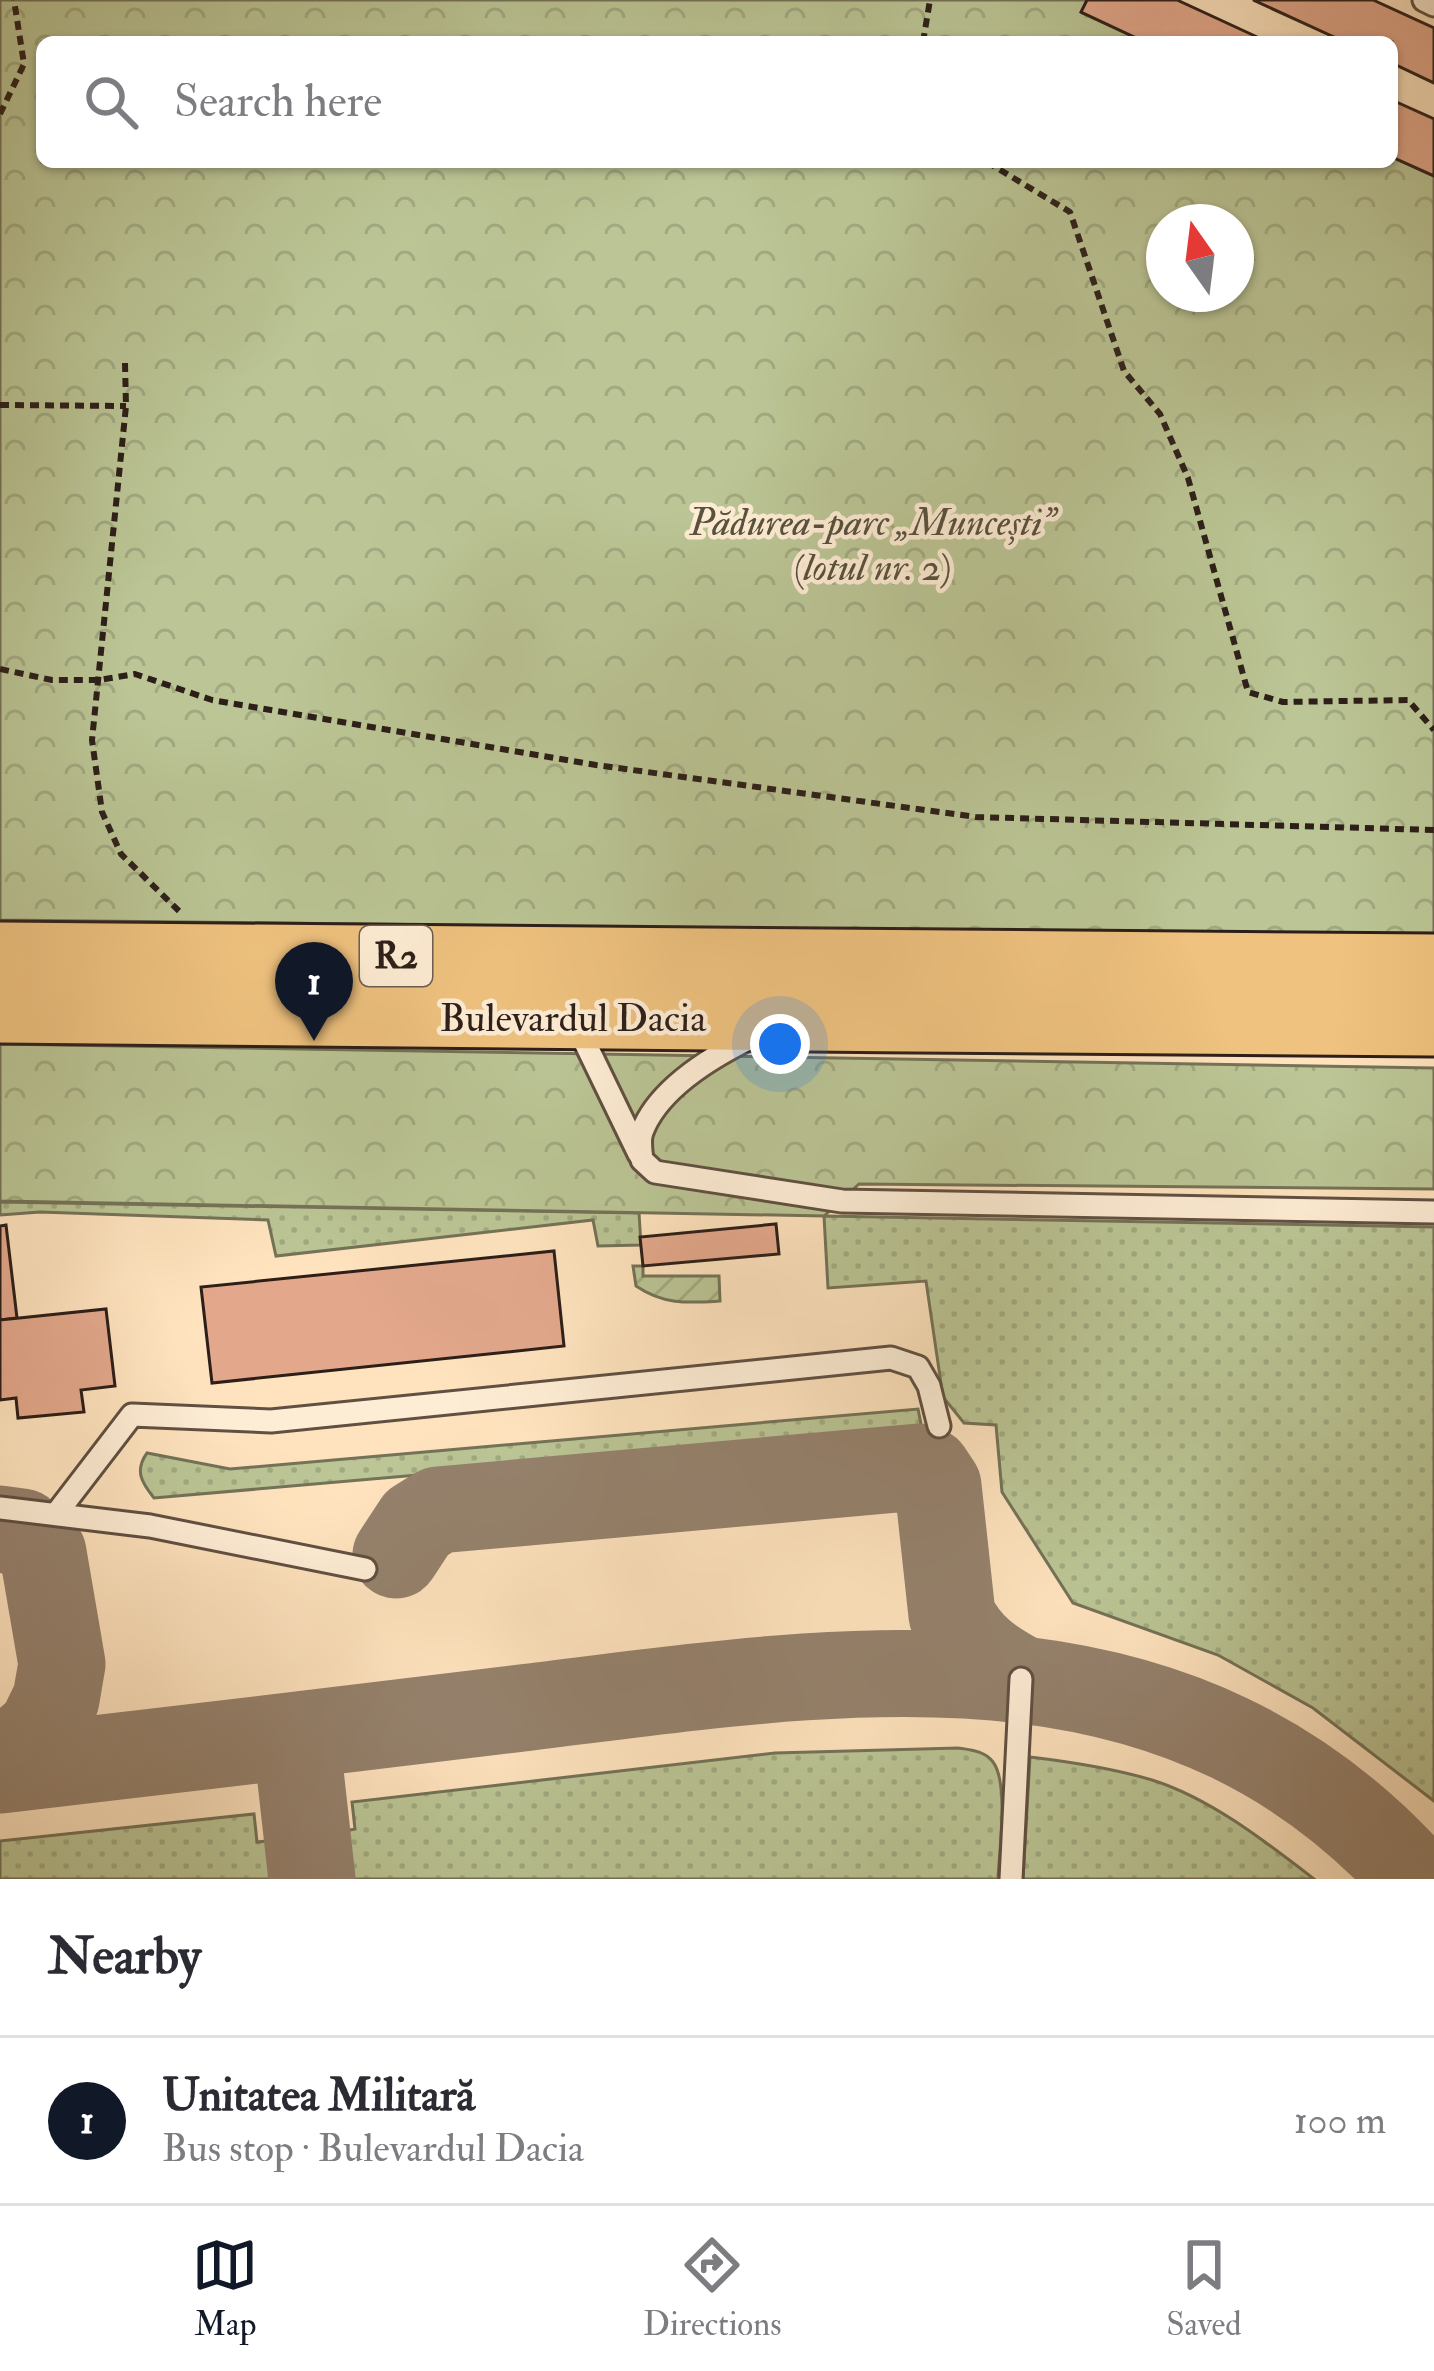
<!DOCTYPE html>
<html lang="en">
<head>
<meta charset="utf-8">
<style>
	body { margin:0; font-family:"IM FELL Double Pica",serif; background:#f7f7f7; color:#2b2b33 }
	.compass { position:absolute; left:1146px; top:204px; width:108px; height:108px; border-radius:50%; background:#fff; box-shadow:0 3px 9px #0004; rotate:346deg }
	.you { position:absolute; left:780px; top:1044px; width:42px; height:42px; margin:-30px; border:9px solid #fff; border-radius:50%; background:#1a73e8; box-shadow:0 0 0 18px #1a73e833 }
	.badge { display:grid; place-items:center; width:78px; height:78px; border-radius:50%; background:#111827; color:#fff; font-size:39px; font-weight:700 }
	.pin { position:absolute; translate:-50% -99px; filter:drop-shadow(0 3px 6px #0008) }
	.pin::after { content:''; position:absolute; top:63px; width:42px; height:36px; background:inherit; clip-path:polygon(0 0,100% 0,50% 100%) }
	.list { margin:0; padding:0; list-style:none }
	h2 { display:flex; justify-content:space-between; align-items:center; height:156px; margin:0; padding:0 48px; font-size:51px }
	h2 small { font-size:39px; font-weight:400; color:#7c7c81 }
	.list li { display:grid; grid-template-columns:78px 1fr auto; gap:36px; align-items:center; box-sizing:border-box; height:168px; padding:0 48px; border-top:3px solid #e1e1e2 }
	.list b { display:block; font-size:45px; white-space:nowrap }
	.list p { margin:0; font-size:39px; white-space:nowrap; color:#7c7c81 }
	.list em { font-size:39px; font-style:normal; color:#7c7c81 }
	.icon { flex:none; width:66px; height:66px; fill:none; stroke:currentColor; stroke-width:2; stroke-linecap:round; stroke-linejoin:round }
	.map { position:relative; flex:none; width:1434px; height:1879px; overflow:hidden }
	.search { position:absolute; background:#fff; box-shadow:0 3px 9px #0004; left:36px; right:36px; top:36px; height:132px; display:flex; align-items:center; gap:30px; box-sizing:border-box; padding:0 42px; border-radius:18px; color:#7c7c81; font-size:45px }
	.sheet { height:324px; background:#fff }
	nav { display:flex; justify-content:space-around; align-items:center; box-sizing:border-box; height:168px; border-top:3px solid #e1e1e2; background:#fff; font-size:33px; color:#7c7c81 }
	nav a { display:grid; justify-items:center; gap:6px }
	nav .on { color:#111827 }
	.map>svg:first-child { display:block }
</style>
</head>
<body>
<div class="map">
<svg width="1434" height="1879" viewBox="0 0 1434 1879">
	<defs>
		<pattern id="grass-dots" width="8" height="8" patternUnits="userSpaceOnUse" patternTransform="scale(3)"><rect width="8" height="8" fill="#bbc595"/><path d="M2 2h.1M6 6h.1" fill="none" stroke="#a1a980" stroke-width="1.8" stroke-linecap="round"/></pattern>
		<pattern id="forest-crowns" width="20" height="18" patternUnits="userSpaceOnUse" patternTransform="scale(3)"><rect width="20" height="18" fill="#bbc595"/><path d="M2 6a3 3 0 1 1 6 0M12 15a3 3 0 1 1 6 0" fill="none" stroke="#a1a980"/></pattern>
		<pattern id="garden-furrows" width="10" height="10" patternUnits="userSpaceOnUse" patternTransform="scale(3)"><rect width="10" height="10" fill="#bbc595"/><path d="M-1 1l2-2M0 10L10 0M9 11l2-2" fill="none" stroke="#a1a980"/></pattern>
	</defs>
	<rect width="100%" height="100%" fill="#fee3be"/>
	<filter id="stains"><feTurbulence type="fractalNoise" baseFrequency=".00167" numOctaves="4"/><feColorMatrix values="0 0 0 0 .2 0 0 0 0 .09 0 0 0 0 .02 0 0 0 .5 -.17"/></filter>
	<radialGradient id="worn" r=".72"><stop offset=".6" stop-color="#630" stop-opacity="0"/><stop offset="1" stop-color="#630" stop-opacity=".3"/></radialGradient>
	<!-- grass -->
	<g fill="url(#grass-dots)" stroke="#747257" stroke-width="3">
		<polygon points="0,1202 639,1213 641,1245 598,1246 593,1220 276,1256 268,1220 40,1212 0,1215"/>
		<polygon points="824,1216 1434,1227 1434,1801 1313,1708 1218,1655 1073,1603 1002,1492 996,1425 964,1423 943,1397 926,1281 828,1288"/>
		<path d="M918,1409L921,1424L913,1432L154,1498C142,1483 134,1471 147,1453L230,1469Z"/>
		<path d="M958,1748C971,1750 985,1751 993,1762C1009,1783 999,1852 998,1879H329L327,1864L338,1861L334,1833L355,1829L352,1802L775,1753Z"/>
		<path d="M1030,1757C1072,1762 1112,1768 1152,1780C1210,1798 1266,1842 1314,1879H1023Z"/>
		<polygon points="254,1814 257,1842 277,1840 281,1868 290,1868 291,1879 0,1879 0,1841"/>
	</g>
	<!-- forest -->
	<g fill="url(#forest-crowns)" stroke="#747257" stroke-width="3" fill-rule="evenodd">
		<path d="M0,0H1087L1082,13L1145,42H42V162H1392V157L1434,176V936L0,920ZM1164,222H1236V294H1164Z"/>
		<polygon points="0,1044 1434,1068 1434,1189 859,1184 824,1216 0,1201"/>
	</g>
	<!-- garden -->
	<path fill="url(#garden-furrows)" stroke="#747257" stroke-width="3" d="M633,1266H643V1276H719L720,1301C687,1303 664,1305 636,1286Z"/>
	<g fill="none" stroke-linecap="round" stroke-linejoin="round">
		<!-- taxiway -->
		<g stroke="#95816c" stroke-width="87">
			<polyline points="0,1529 22,1532 43,1553 62,1664 56,1699 41,1730 0,1765"/>
			<path d="M396,1555L417,1523L438,1510L919,1467L928,1471L938,1486L952,1615C967,1647 991,1663 1021,1679"/>
			<polyline points="296,1736 312,1879"/>
			<path d="M0,1770C171,1750 343,1730 514,1709C836,1670 1170,1606 1415,1879"/>
		</g>
	</g>
	<!-- building -->
	<g fill="#e3a88c" stroke="#2c1f19" stroke-width="3">
		<polygon points="1087,0 1177,0 1268,42 1145,42 1081,12"/>
		<polygon points="1253,0 1373,0 1434,28 1434,83 1392,63 1392,42 1345,42"/>
		<polygon points="1392,100 1434,119 1434,176 1392,157"/>
		<polygon points="776,1224 779,1254 643,1266 640,1237"/>
		<polygon points="6,1225 17,1318 0,1320 0,1226"/>
		<polygon points="554,1251 564,1346 212,1383 201,1287"/>
		<polygon points="106,1309 115,1386 81,1390 84,1412 18,1418 16,1398 0,1400 0,1320"/>
	</g>
	<g fill="none" stroke-linecap="round" stroke-linejoin="round">
		<defs>
			<g id="lane">
				<polyline points="1424,0 1434,5"/>
				<polyline points="577,1026 639,1154"/>
				<path d="M748,1039C710,1058 658,1089 642,1132C639,1140 641,1151 642,1160L655,1172L842,1201L1434,1212"/>
				<polyline points="0,1508 150,1526 365,1569"/>
				<polyline points="56,1514 132,1415 271,1421 891,1358 918,1367 929,1386 939,1426"/>
				<polyline points="1011,1879 1021,1679"/>
			</g>
			<g id="primary">
				<polyline points="0,954 1434,966"/>
				<path d="M0,1011C478,1019 956,1019 1434,1024"/>
			</g>
		</defs>
		<!-- lane casing -->
		<use href="#lane" stroke="#605042" stroke-width="27"/>
		<!-- primary casing -->
		<use href="#primary" stroke="#2c1f19" stroke-width="69"/>
		<!-- path -->
		<g stroke="#2c1f19" stroke-width="6" stroke-dasharray="9 6" stroke-linecap="butt">
			<polyline points="923,42 930,0"/>
			<polyline points="0,114 24,64 14,0"/>
			<polyline points="987,162 1070,212 1124,371 1160,414 1188,478 1248,692 1283,702 1408,700 1434,730"/>
			<polyline points="125,363 126,406 92,740 102,812 121,854 179,911"/>
			<polyline points="0,405 126,406"/>
			<polyline points="0,669 52,680 99,680 135,674 212,700 596,765 976,817 1434,830"/>
		</g>
		<!-- lane -->
		<use href="#lane" stroke="#feedd5" stroke-width="21"/>
		<!-- primary -->
		<use href="#primary" stroke="#efc27f" stroke-width="63"/>
	</g>
	<g text-anchor="middle" dominant-baseline="central" stroke-width="9" stroke-linejoin="round" paint-order="stroke">
		<!-- shield labels -->
		<rect fill="#feedd5" stroke="#6b5d51" stroke-width="3" x="360" y="926" width="72" height="60" rx="9"/>
		<g font-size="36" font-weight="bold" fill="#2c1f19">
			<text x="396" y="956">R2</text>
		</g>
		<!-- park labels -->
		<g font-size="39" font-style="italic" fill="#57513e" stroke="#feedd5">
			<text x="872" y="522">Pădurea-parc „Muncești”<tspan x="872" dy="45">(lotul nr. 2)</tspan></text>
		</g>
		<!-- street labels -->
		<g font-size="39" fill="#2c1f19" stroke="#feedd5">
			<text x="573" y="1018">Bulevardul Dacia</text>
		</g>
	</g>
	<rect width="100%" height="100%" filter="url(#stains)"/>
	<rect width="100%" height="100%" fill="url(#worn)"/>
</svg>
<svg class="compass" viewBox="-18 -18 36 36"><path d="M0-13l5 13h-10z" fill="#e53935"/><path d="M0 13l5-13h-10z" fill="#7c7c81"/></svg>
<div class="you"></div>
<div class="pin badge" style="left:314px;top:1041px">1</div>
<div class="search"><svg class="icon" aria-label="search" viewBox="0 0 24 24"><circle cx="10" cy="10" r="6"/><path d="M15 15l6 6"/></svg>Search here</div>
</div>
<section class="sheet">
<h2>Nearby<small></small></h2>
<ul class="list">
<li><span class="badge">1</span><div><b>Unitatea Militară</b><p>Bus stop · Bulevardul Dacia</p></div><em>100 m</em></li>
</ul>
</section>
<nav>
<a class="on"><svg class="icon" aria-label="map" viewBox="0 0 24 24"><path d="M3 6l6-2 6 2 6-2v14l-6 2-6-2-6 2zM9 4v14M15 6v14"/></svg>Map</a>
<a><svg class="icon" aria-label="directions" viewBox="0 0 24 24"><path d="M12 3l9 9-9 9-9-9zM9 14v-3h6M13 9l2 2-2 2"/></svg>Directions</a>
<a><svg class="icon" aria-label="saved" viewBox="0 0 24 24"><path d="M7 4h10v16l-5-4-5 4z"/></svg>Saved</a>
</nav>
</body>
</html>
